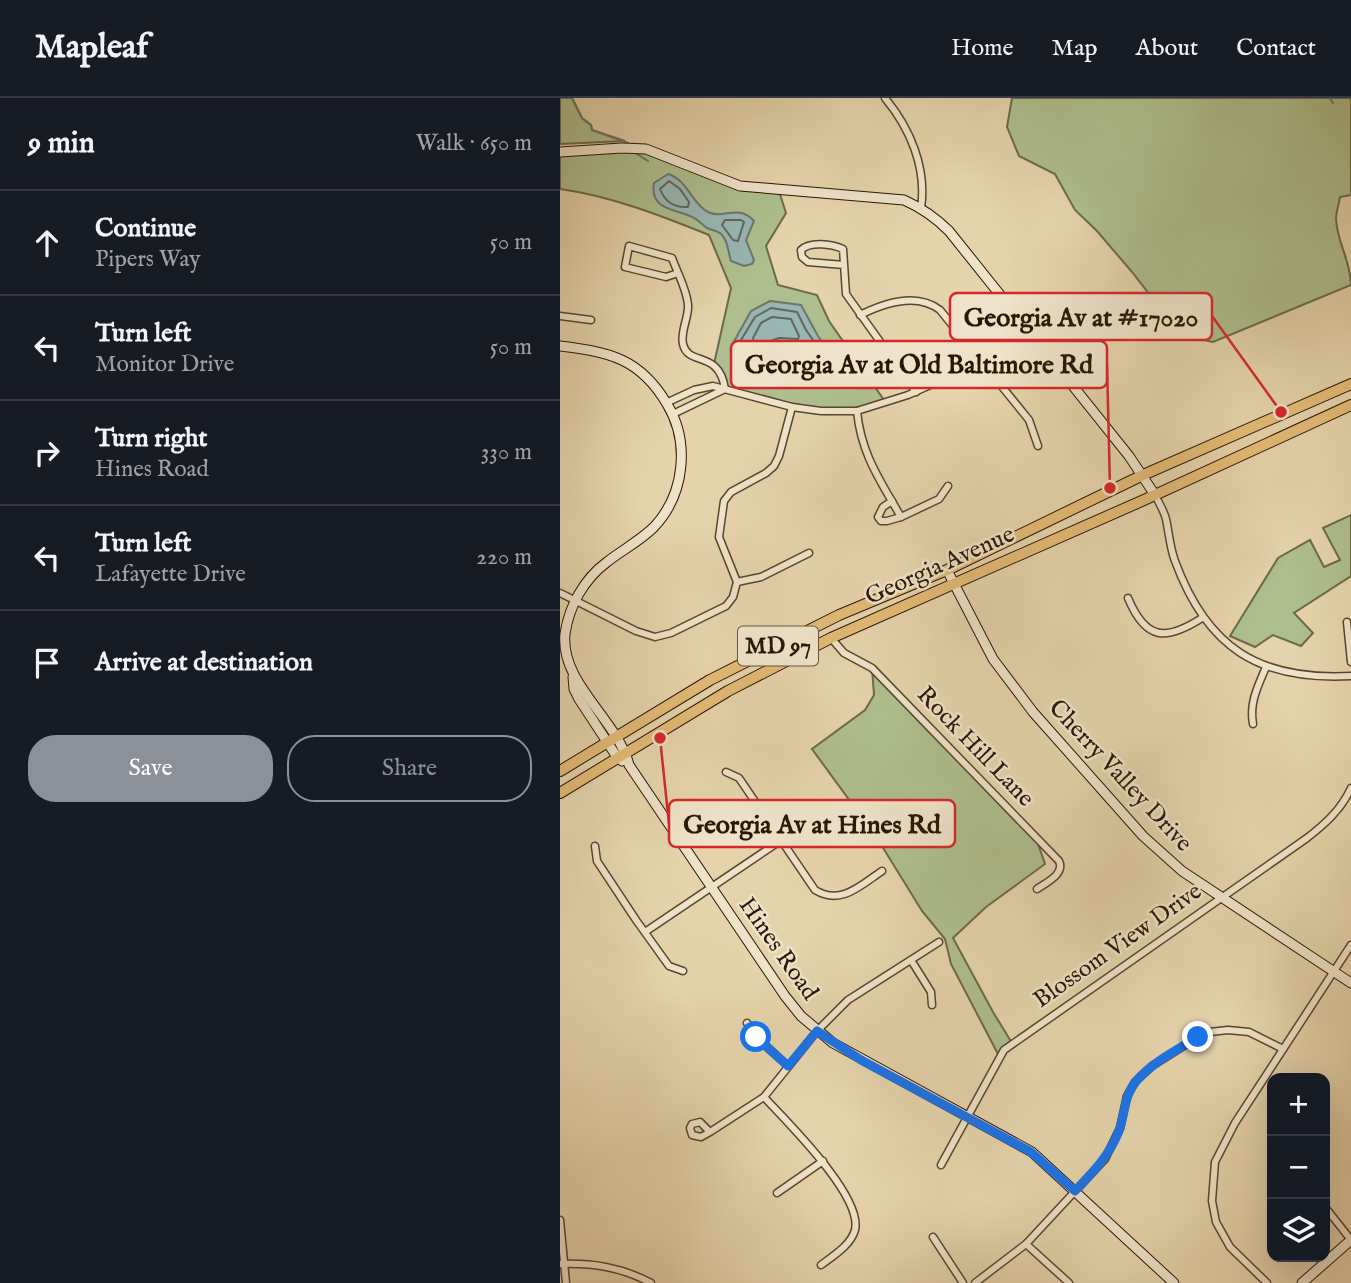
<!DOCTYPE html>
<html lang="en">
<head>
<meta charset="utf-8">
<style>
	body { margin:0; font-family:"IM FELL English",serif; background:#20242c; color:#f1f3f6 }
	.controls { position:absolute; right:21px; bottom:21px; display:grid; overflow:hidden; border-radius:14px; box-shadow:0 7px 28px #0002 }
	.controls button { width:63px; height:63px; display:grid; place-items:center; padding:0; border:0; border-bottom:2px solid #363941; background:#171b24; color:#f1f3f6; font:35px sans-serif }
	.stop { position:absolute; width:21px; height:21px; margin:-16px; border:5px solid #1a73e8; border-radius:50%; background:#fff }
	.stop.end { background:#1a73e8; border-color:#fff; box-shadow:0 2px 7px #0008 }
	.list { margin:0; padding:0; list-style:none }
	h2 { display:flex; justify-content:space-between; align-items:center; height:91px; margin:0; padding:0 28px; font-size:30px }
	h2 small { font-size:23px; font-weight:400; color:#9ea1a6 }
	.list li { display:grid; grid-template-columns:46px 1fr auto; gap:21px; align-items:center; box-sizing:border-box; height:105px; padding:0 28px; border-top:2px solid #363941 }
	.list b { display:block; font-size:26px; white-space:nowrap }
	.list p { margin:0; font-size:23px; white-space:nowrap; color:#9ea1a6 }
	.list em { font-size:23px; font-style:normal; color:#9ea1a6 }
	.actions { display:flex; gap:14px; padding:21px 28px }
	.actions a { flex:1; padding:16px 0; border:2px solid #8c9099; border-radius:28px; text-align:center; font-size:24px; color:#8c9099 }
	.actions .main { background:#8c9099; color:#fff }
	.icon { flex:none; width:38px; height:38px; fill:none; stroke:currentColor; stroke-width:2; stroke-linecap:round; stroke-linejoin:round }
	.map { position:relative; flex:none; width:791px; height:1185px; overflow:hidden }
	header { display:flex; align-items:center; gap:42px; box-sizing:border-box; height:98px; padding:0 35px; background:#171b24; border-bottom:2px solid #363941 }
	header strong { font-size:33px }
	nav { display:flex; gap:38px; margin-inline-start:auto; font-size:24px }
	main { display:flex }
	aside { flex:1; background:#171b24 }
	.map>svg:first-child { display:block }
</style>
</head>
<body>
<header>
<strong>Mapleaf</strong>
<nav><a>Home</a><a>Map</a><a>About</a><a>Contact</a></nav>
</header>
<main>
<aside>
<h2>9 min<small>Walk · 650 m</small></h2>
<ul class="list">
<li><svg class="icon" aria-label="ahead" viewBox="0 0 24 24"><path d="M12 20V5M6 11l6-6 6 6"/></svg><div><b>Continue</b><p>Pipers Way</p></div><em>50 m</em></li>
<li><svg class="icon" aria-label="left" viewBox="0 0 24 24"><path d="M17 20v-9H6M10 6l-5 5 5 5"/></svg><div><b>Turn left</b><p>Monitor Drive</p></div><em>50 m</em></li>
<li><svg class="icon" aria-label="right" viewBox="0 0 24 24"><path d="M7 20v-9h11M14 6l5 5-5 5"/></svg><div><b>Turn right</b><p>Hines Road</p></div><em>330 m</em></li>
<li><svg class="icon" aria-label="left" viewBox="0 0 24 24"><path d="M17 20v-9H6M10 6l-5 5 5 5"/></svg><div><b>Turn left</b><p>Lafayette Drive</p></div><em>220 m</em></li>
<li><svg class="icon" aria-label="arrive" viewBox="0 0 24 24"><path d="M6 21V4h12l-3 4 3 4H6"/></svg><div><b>Arrive at destination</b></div></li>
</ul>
<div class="actions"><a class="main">Save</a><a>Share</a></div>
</aside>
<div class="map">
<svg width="791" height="1185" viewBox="0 0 791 1185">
	<rect width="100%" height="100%" fill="#e5d3ab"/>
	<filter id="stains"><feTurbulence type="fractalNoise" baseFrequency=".00286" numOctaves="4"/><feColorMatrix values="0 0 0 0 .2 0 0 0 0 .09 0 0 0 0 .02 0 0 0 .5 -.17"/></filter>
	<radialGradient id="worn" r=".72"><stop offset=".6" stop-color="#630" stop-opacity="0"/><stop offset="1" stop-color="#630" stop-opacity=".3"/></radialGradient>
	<!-- green -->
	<g fill="#aebe8e" stroke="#6c6a4a" stroke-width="2">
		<polygon points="0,0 12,0 22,20 31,27 32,32 65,43 0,46"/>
		<path d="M452,0H791V97L780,99C779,106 776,114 776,121C777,144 791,164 791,187L653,244L621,237L572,174L537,133L515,112L495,76L459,58L447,29Z"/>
		<path d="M86,51L159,81L219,93L226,115L206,148L218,187L257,197L269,223L326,305L297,313H261L165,291L154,266L171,190L149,137C102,118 51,98 0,91V54Z"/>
		<polygon points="791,417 791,478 734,515 753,535 741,548 713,537 695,549 670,538 718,460 750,442 764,469 780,462 763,430"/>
		<polygon points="312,570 475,737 485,766 426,809 393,840 433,914 452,945 439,958 391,866 385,841 362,813 317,740 252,651 305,612 314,597"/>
	</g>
	<!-- water -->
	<g fill="#98b6b2" stroke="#6c766d" stroke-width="2">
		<path d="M108,76C128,82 131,105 148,114C163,122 178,105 194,123L186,142L194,162L192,166L184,168L171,163C168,154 168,143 162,137C158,132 153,133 147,130C142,127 140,123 134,120C118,111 89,113 94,85Z"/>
		<path d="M210,203L241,207L258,238L274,261C258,279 242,257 223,256C217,256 213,260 207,261C192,263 182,256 172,247L191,213Z"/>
	</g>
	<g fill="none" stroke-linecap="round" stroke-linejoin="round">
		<!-- shore -->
		<g stroke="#62665c" stroke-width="2">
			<path d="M109,83L120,91L129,104L128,109C114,110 105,104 100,91Z"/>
			<polygon points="165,122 181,122 184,124 178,143 173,142 162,127"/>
			<path d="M211,210L237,214L246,232L263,256L262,261C250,262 238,251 225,250C209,248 198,261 182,246L181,242L195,219Z"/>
			<polygon points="212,219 231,221 239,238 238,241 219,240 205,245 194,243 193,240 201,225"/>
		</g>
		<!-- stream -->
		<g stroke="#6c766d" stroke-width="2">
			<polyline points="12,0 22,20 31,27 32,32 68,45"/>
			<polyline points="770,0 773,5"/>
			<polyline points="77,56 88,63"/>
		</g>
		<defs>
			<g id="street">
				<path d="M325,0C350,30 367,70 361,110"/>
				<path d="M284,167L248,164L242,159L241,152C250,143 272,146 283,151L286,196L356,294"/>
				<path d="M118,175L106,179L65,169L69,148L112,160C117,174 127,192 128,207C129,219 120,234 123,246C128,269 159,251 165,291"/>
				<path d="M300,217C324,205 357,194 380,212L469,322L478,348"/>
				<polyline points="0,218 31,222"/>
				<polyline points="372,283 455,216"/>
				<polyline points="106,305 134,292 153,288 232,309 261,313 297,313 348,297 395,276 420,262 464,227"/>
				<path d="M297,313C301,356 320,382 341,419L379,401L388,388"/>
				<polyline points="113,316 165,291"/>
				<path d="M595,397C599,405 604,413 606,421C609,435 610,450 615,463C647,550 699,583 791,578"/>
				<polyline points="332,403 323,409 318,419 321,423 327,423 341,419"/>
				<polyline points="177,484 201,479 249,455"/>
				<polyline points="0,495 76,533 95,539 111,535 166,508 173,499 177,484 159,439 164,403 171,394 206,375 214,368 219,358 232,309"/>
				<path d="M568,500C586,543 606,543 642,520"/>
				<polyline points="787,524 791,564"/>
				<path d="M271,540L284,555L312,570L499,763C505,776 487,784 477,791"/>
				<path d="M693,626C689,605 698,588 706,569"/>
				<path d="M166,674L179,680L255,792C281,808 301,787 322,773"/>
				<polyline points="35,748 37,763 76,822 109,868 123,873"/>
				<polyline points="85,834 220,743"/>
				<polyline points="351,862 371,894 372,907"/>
				<polyline points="187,925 196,939 228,968"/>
				<path d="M204,999C226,1023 303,1098 295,1132C291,1147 273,1158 261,1167"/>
				<polyline points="150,1034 140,1024 132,1026 130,1030 132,1037 141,1039 150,1034 204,999 257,933 288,902 379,844"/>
				<path d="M381,1067L444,952L747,740C765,726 781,712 791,690"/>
				<polyline points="217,1095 263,1063"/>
				<polyline points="765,1109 791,1142"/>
				<polyline points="0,1122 6,1185"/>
				<polyline points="373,1139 403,1185"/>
				<polyline points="466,1146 509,1185"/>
				<path d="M0,1166C33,1165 61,1169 91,1185"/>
				<polyline points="415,1185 466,1146 545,1061 560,1030 567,998 575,984 592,968 638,939 650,934 668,932 689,934 723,951"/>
				<polyline points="707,1185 670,1149 656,1124 652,1103 655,1064 675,1025 791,847"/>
			</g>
			<g id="secondary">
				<path d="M0,54L62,50L86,51L180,88L344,102C362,110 375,119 389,133L569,358L595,397"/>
				<path d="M0,248C49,254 80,260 107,306C130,344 125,396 94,429C80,443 62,452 47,464C24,481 9,508 5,536C0,585 57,621 69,667L225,898L241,918L273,945L472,1054L614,1185"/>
				<polyline points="387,472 433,561 473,614 583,738 622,773 791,885"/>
				<polyline points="13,579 14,591 19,601 57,659 62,663"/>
				<polyline points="742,1185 791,1142"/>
			</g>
			<g id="primary">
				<polyline points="0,673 150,582 279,517 387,472 583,377 791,286"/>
				<polyline points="0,695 168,593 271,540 584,402 791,307"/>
			</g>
		</defs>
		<!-- street casing -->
		<use href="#street" stroke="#5a452e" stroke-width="9"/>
		<!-- secondary casing -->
		<use href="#secondary" stroke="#2b1605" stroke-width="11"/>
		<!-- primary casing -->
		<use href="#primary" stroke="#2b1605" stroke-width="12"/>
		<!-- street -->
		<use href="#street" stroke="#eee2c8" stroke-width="6"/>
		<!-- secondary -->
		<use href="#secondary" stroke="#eee2c8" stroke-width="9"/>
		<!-- primary -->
		<use href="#primary" stroke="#e2ba76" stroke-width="10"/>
	</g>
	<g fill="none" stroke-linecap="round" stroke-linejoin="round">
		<!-- route -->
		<path stroke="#1a73e8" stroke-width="9" d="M196,939L228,968L257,933L301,962L471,1054L515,1093C533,1074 549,1058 559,1033C565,1016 564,997 577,982C593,964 617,952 638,939"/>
	</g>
	<g text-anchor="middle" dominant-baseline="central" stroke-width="5" stroke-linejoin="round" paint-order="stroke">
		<!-- shield labels -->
		<rect fill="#eee2c8" stroke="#665340" stroke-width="2" x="178" y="528.5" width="80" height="39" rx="5"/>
		<g font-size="23" font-weight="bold" fill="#2b1605">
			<text x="218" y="548">MD 97</text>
		</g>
		<!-- street labels -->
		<g font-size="24" fill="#2b1605" stroke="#eee2c8">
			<text transform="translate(380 468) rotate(-24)">Georgia Avenue</text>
			<text transform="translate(415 649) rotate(46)">Rock Hill Lane</text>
			<text transform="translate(560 678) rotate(47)">Cherry Valley Drive</text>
			<text transform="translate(558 848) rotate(-35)">Blossom View Drive</text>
			<text transform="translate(218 851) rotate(55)">Hines Road</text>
		</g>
	</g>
	<!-- callouts -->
	<path fill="none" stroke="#d62828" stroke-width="2.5" d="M721 314L652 218M550 390L547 266M100 640L109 726"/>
	<g fill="#d62828" stroke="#eee2c8" stroke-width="2.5">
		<circle cx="721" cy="314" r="7"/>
		<circle cx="550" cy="390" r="7"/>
		<circle cx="100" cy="640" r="7"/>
	</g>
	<g fill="#eee2c8" stroke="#d62828" stroke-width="2.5">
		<rect x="390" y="195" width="262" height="47" rx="7"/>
		<rect x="171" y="243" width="376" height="47" rx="7"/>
		<rect x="109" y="702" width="286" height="47" rx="7"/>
	</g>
	<g font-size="26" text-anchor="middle" font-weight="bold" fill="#2b1605">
		<text x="521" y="228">Georgia Av at #17020</text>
		<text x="359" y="275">Georgia Av at Old Baltimore Rd</text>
		<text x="252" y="735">Georgia Av at Hines Rd</text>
	</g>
	<rect width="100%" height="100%" filter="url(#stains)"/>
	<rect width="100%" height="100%" fill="url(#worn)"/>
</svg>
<div class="controls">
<button>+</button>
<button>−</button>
<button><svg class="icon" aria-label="layers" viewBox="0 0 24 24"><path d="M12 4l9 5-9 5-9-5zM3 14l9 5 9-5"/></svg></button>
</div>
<div class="stop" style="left:196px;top:939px"></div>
<div class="stop end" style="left:638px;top:939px"></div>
</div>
</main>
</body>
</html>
